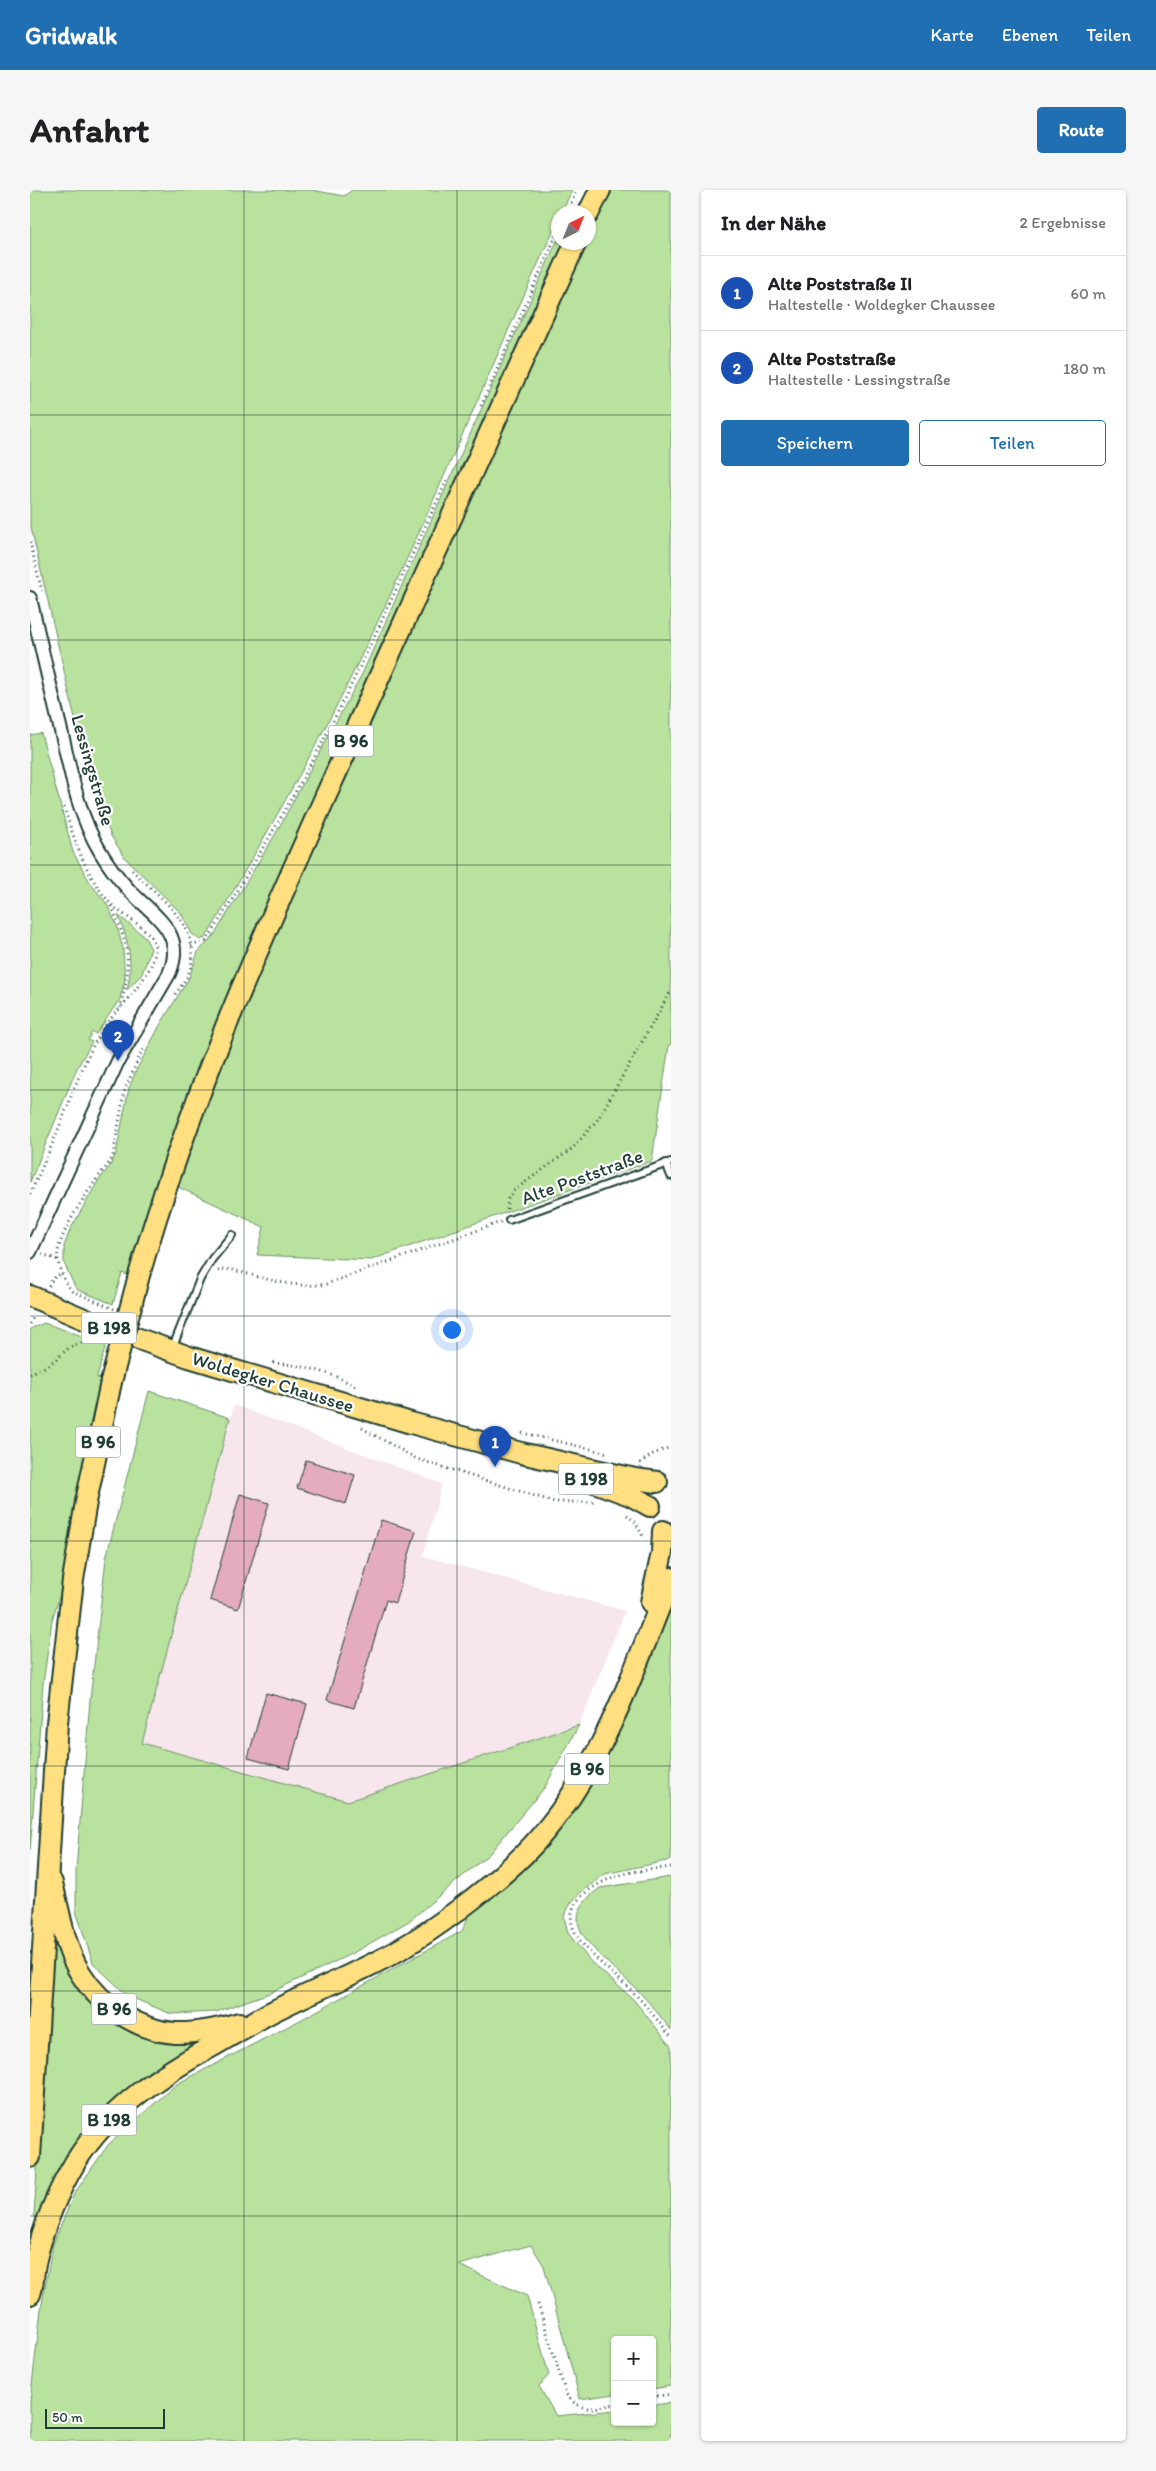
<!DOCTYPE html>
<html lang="de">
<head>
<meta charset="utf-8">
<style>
	body { margin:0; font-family:Itim,sans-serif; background:#f6f6f6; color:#202124 }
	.controls { position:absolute; right:15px; bottom:15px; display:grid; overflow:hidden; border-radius:5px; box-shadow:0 1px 4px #0004 }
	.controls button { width:45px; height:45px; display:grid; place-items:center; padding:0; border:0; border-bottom:1px solid #e0e0e0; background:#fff; color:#202124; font:25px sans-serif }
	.compass { position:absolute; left:521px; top:15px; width:45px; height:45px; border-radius:50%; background:#fff; box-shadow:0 1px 4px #0004; rotate:43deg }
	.scale { position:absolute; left:15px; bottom:12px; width:120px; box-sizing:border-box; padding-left:5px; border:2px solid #1f3d34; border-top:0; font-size:14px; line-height:18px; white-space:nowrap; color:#1f3d34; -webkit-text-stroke:4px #fff; paint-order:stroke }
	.you { position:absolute; left:421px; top:1139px; width:18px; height:18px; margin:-12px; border:4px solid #fff; border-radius:50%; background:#1a73e8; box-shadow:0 0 0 8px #1a73e833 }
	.badge { display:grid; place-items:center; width:32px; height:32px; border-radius:50%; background:#1f6fb2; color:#fff; font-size:16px; font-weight:700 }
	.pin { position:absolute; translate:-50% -41px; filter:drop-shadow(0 1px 2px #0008) }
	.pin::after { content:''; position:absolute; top:26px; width:18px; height:15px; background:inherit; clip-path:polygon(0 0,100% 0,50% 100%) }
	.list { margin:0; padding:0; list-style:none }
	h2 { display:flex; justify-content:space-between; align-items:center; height:65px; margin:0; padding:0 20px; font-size:21px }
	h2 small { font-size:16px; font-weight:400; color:#757577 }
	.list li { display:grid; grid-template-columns:32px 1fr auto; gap:15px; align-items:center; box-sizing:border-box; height:75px; padding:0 20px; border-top:1px solid #e0e0e0 }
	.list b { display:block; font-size:19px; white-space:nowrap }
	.list p { margin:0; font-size:16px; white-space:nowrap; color:#757577 }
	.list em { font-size:16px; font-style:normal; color:#757577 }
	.actions { display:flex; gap:10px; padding:15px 20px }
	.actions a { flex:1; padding:11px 0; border:1px solid #1f6fb2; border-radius:5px; text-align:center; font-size:18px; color:#1f6fb2 }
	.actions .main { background:#1f6fb2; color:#fff }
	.map { position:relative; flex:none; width:641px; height:2251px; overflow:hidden; border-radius:5px }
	header { display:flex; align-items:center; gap:30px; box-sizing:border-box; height:70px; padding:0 25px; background:#1f6fb2; color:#fff }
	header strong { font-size:24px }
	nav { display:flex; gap:28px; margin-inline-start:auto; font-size:18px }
	.intro { display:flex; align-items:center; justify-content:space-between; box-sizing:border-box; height:120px; padding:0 30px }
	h1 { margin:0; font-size:35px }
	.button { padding:12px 22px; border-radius:5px; background:#1f6fb2; color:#fff; font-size:18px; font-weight:700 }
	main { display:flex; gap:30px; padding:0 30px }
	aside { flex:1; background:#fff; border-radius:5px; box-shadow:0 1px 4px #0004 }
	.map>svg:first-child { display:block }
</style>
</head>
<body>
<header>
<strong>Gridwalk</strong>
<nav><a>Karte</a><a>Ebenen</a><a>Teilen</a></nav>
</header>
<div class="intro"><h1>Anfahrt</h1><a class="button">Route</a></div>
<main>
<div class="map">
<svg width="641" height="2251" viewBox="0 0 641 2251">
	<rect width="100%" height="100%" fill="#fff"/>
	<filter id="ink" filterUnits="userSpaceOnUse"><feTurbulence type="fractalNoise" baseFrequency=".02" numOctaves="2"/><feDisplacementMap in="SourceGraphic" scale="10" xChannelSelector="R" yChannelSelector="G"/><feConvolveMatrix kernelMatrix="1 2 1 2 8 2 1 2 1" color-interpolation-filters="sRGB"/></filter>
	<g filter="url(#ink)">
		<!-- built -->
		<polygon fill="#f7e6ec" points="204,1215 412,1294 393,1366 595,1421 549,1535 318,1611 111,1553"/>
		<!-- green -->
		<g fill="#b9e29e" stroke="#6c9069">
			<path d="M0,0H282L314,6L322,0H542L532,22H528V30C459,180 396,334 323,483C280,571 229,656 180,741L175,748L170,750L162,744L151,723L95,668L81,646L57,581L0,333Z"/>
			<path d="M580,0H641V854L639,855L622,971L341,1070L227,1065L234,1037L146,996C194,861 251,730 309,599C390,416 474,235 556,53L558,52L559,47Z"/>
			<polygon points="528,49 528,52 537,53 236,715 161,898 130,981 98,1085 92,1083 83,1114 48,1100 44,1095 34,1073 34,1056 40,1040 68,991 80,976 86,963 99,898 106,881 130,835 159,788 168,762 185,744 246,643 332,484"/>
			<polygon points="11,543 43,662 61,694 77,714 87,736 93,759 95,790 90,809 66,844 62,842 58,850 62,852 47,878 0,992 0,545"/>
			<path d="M88,725L115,747L121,759L112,784L97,800C104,773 98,749 88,725Z"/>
			<polygon points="14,1133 76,1154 67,1188 72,1190 45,1310 35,1388 22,1430 13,1494 0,1661 0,1139"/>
			<polygon points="119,1201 200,1228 112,1553 318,1611 549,1535 515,1597 459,1664 379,1731 323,1763 242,1802 186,1822 141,1824 98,1806 63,1773 46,1721 46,1680 60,1510 76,1368"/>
			<polygon points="641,1404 641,1670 575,1684 550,1703 541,1713 534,1726 538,1743 561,1772 603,1809 641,1856 641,2196 622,2199 622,2150 585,2150 585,2204 550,2209 514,2076 501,2055 429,2075 497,2106 519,2185 509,2196 526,2226 585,2220 585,2232 622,2232 622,2215 641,2213 641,2251 0,2251 0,2211 11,2119 23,2054 44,2004 78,1955 145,1895 274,1828 432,1741 440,1723 576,1565 612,1487"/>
			<path d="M641,1687V1840C631,1828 622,1815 611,1804C596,1787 546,1752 548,1728C548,1716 561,1704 570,1698Z"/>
			<polygon points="30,1751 77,1823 190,1845 118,1887 7,2032 4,2025 22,1752 27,1758"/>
		</g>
		<!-- building -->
		<g fill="#e5acbf" stroke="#1f3d34">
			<polygon points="276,1270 325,1285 316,1314 267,1298"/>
			<polygon points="210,1304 239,1313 208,1419 180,1410"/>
			<polygon points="351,1330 386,1341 365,1413 356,1410 324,1518 297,1510"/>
			<polygon points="236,1503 277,1514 259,1579 218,1568"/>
		</g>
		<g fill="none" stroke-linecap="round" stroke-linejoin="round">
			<defs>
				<g id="lane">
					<polyline points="636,973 641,986"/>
					<polyline points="479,1030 641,972"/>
					<polyline points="142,1159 170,1089 182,1069 202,1045"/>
				</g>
				<path id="street" d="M0,408C11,456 22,505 34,553C42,589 50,628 70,661C78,675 88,688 99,700C124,726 157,743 139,784L88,871L0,1062"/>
				<g id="primary">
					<polyline points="558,24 570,0"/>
					<path d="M108,1089C159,907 238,735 315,563C392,393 469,223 546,52"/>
					<polyline points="0,1106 59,1131 159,1167 381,1233 491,1263 605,1289 627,1292"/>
					<polyline points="548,1286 600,1305 620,1316"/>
					<polyline points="621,1412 632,1363 633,1341"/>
					<path d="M22,1693C30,1723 34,1758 51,1784C70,1815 109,1841 145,1843C167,1844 188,1839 209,1833"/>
					<polyline points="0,1967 27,1533 43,1390 56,1312 81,1192"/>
					<path d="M0,2104C4,2092 3,2080 6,2069C14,2035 28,2001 46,1971C81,1916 132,1884 188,1853C204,1844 220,1834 236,1825C279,1802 325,1785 367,1761C404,1740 454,1702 485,1673C566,1598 600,1488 641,1388"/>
				</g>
			</defs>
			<!-- lane casing -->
			<use href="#lane" stroke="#1f3d34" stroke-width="10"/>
			<!-- street casing -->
			<use href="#street" stroke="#1f3d34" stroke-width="16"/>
			<!-- primary casing -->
			<use href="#primary" stroke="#1f3d34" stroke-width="24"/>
			<!-- path -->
			<g stroke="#1f3d34" stroke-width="3" stroke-dasharray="1 4" stroke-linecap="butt">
				<polyline points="537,22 547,0"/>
				<polyline points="451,216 528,41"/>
				<polyline points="0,352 12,401"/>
				<path d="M102,680C130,708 179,741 157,787C153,794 148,800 144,806"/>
				<path d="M81,716C100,758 102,773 90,818"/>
				<path d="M161,756L176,751L182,743C221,677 262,612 297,543C340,460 377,374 417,290"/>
				<path d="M0,1004C13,976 25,948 36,920C48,889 59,857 79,831C92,814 135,774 123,750C115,735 92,726 80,713C55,685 44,649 33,614"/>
				<polyline points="477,1019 478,1009 483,1001 543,958 568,929 641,801"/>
				<polyline points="12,1064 28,1070"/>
				<path d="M188,1081L195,1079L203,1080C234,1088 264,1099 296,1094L471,1032"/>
				<polyline points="19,1096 22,1089 32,1083"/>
				<path d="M84,1119L42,1101C34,1092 26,1073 28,1062C31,1041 54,1007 66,990C72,981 79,976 83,965L95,899L114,857"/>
				<polyline points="0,1134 4,1126"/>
				<path d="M243,1173C273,1175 301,1182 327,1197"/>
				<path d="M0,1184C6,1180 13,1179 18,1175C38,1162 35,1154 62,1151"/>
				<polyline points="332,1238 387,1269 524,1312 564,1312"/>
				<polyline points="492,1243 578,1263"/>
				<polyline points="610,1273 623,1264 641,1257"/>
				<polyline points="597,1325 605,1332 614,1348"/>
				<path d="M641,1677C622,1680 598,1681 581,1688C494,1727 572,1769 607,1806C619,1819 630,1834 641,1847"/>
				<path d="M508,2114L536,2204C552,2224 562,2218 585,2214"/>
				<polyline points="622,2207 641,2204"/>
			</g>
			<!-- lane -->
			<use href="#lane" stroke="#fff" stroke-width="6"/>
			<!-- street -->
			<use href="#street" stroke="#fff" stroke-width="12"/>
			<!-- primary -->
			<use href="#primary" stroke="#ffdf80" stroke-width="20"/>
			<defs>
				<polyline id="primary-bridge" points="81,1192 108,1089"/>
			</defs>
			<!-- primary-bridge casing -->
			<use href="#primary-bridge" stroke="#1f3d34" stroke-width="24" stroke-linecap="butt"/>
			<!-- primary-bridge -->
			<use href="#primary-bridge" stroke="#ffdf80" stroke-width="20"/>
		</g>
	</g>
	<!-- grid -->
	<path fill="none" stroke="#1f3d34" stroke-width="1" stroke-opacity="0.55" d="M214,0V2251M427,0V2251M0,225H641M0,450H641M0,675H641M0,900H641M0,1126H641M0,1351H641M0,1576H641M0,1801H641M0,2026H641"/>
	<g text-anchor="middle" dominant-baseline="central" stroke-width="4.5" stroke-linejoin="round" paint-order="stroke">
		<!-- shield labels -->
		<g fill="#fff" stroke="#627771" stroke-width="1">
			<rect x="298.5" y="535.5" width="45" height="31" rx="4"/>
			<rect x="51.5" y="1122.5" width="55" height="31" rx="4"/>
			<rect x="45.5" y="1236.5" width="45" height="31" rx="4"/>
			<rect x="528.5" y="1273.5" width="55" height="31" rx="4"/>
			<rect x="534.5" y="1563.5" width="45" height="31" rx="4"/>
			<rect x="61.5" y="1803.5" width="45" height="31" rx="4"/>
			<rect x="51.5" y="1914.5" width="55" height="31" rx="4"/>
		</g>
		<g font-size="18" font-weight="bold" fill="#1f3d34">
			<text x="321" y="551">B 96</text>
			<text x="79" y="1138">B 198</text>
			<text x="68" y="1252">B 96</text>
			<text x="556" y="1289">B 198</text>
			<text x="557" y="1579">B 96</text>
			<text x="84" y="1819">B 96</text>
			<text x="79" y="1930">B 198</text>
		</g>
		<!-- street labels -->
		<g font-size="19" fill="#1f3d34" stroke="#fff">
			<text transform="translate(63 580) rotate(74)">Lessingstraße</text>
			<text transform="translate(552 987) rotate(-20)">Alte Poststraße</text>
			<text transform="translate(243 1192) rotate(17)">Woldegker Chaussee</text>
		</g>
	</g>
</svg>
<div class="controls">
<button>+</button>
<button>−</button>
</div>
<svg class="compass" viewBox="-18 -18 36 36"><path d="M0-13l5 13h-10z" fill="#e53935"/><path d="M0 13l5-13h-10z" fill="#757577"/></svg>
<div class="scale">50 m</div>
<div class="you"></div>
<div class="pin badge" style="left:465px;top:1277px;background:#1a4fb4">1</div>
<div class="pin badge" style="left:88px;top:871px;background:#1a4fb4">2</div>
</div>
<aside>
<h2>In der Nähe<small>2 Ergebnisse</small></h2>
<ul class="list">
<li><span class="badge" style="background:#1a4fb4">1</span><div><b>Alte Poststraße II</b><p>Haltestelle · Woldegker Chaussee</p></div><em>60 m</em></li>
<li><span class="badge" style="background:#1a4fb4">2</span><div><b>Alte Poststraße</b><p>Haltestelle · Lessingstraße</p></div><em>180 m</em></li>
</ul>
<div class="actions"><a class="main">Speichern</a><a>Teilen</a></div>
</aside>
</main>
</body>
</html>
